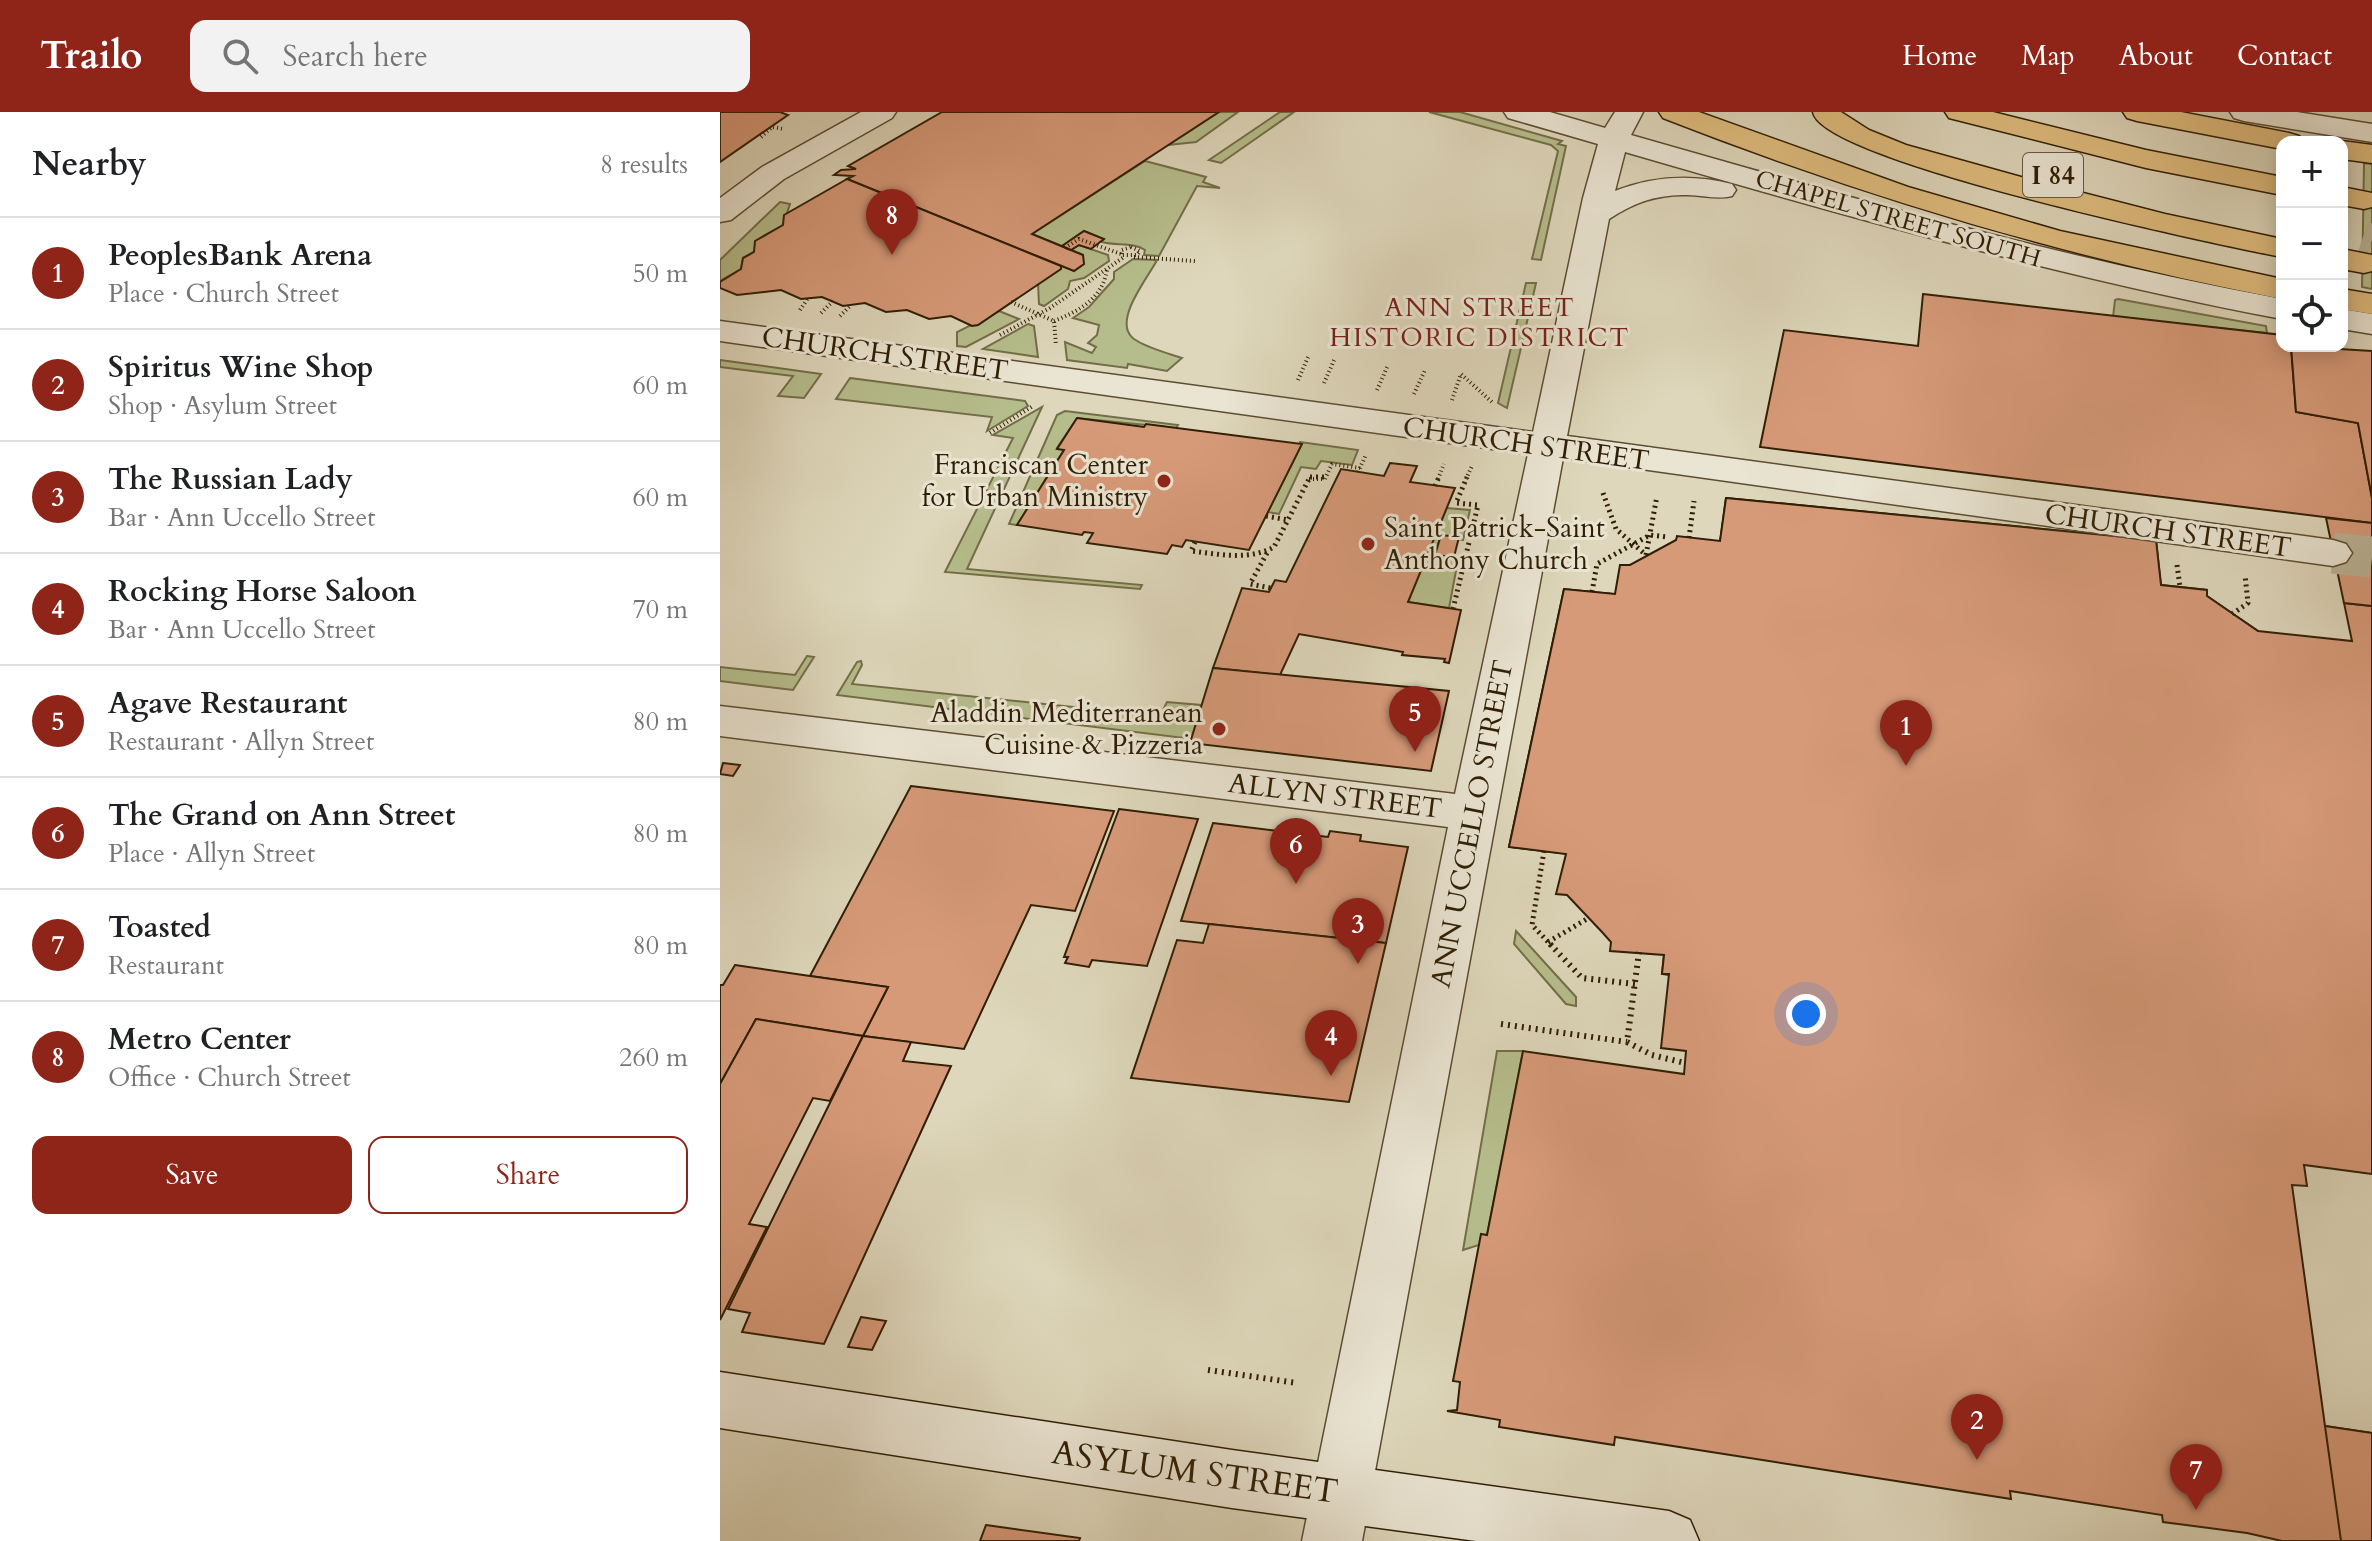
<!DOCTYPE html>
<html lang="en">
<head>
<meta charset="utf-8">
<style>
	body { margin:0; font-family:Cardo,serif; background:#f2f2f2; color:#202124 }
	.controls { position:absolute; right:24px; top:24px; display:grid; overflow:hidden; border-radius:16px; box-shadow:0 4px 20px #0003 }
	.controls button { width:72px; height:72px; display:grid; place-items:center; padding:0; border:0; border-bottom:2px solid #e0e0e0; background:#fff; color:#202124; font:40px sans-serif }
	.you { position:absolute; left:1086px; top:902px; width:28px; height:28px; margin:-20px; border:6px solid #fff; border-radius:50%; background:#1a73e8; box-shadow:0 0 0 12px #1a73e833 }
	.badge { display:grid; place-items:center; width:52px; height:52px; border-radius:50%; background:#8f2418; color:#fff; font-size:26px; font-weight:700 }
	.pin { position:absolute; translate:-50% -66px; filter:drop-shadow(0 2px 4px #0008) }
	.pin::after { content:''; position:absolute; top:42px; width:28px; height:24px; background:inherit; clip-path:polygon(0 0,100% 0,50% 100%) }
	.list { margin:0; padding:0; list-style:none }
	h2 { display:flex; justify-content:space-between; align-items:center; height:104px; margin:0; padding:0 32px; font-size:34px }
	h2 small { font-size:26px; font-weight:400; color:#757577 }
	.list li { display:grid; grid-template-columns:52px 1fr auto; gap:24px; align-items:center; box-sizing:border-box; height:112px; padding:0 32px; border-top:2px solid #e0e0e0 }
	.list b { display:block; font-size:30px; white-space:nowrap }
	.list p { margin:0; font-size:26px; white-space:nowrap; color:#757577 }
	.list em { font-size:26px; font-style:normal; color:#757577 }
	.actions { display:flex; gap:16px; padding:24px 32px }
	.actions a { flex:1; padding:18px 0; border:2px solid #8f2418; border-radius:16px; text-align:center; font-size:28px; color:#8f2418 }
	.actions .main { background:#8f2418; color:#fff }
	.icon { flex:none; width:44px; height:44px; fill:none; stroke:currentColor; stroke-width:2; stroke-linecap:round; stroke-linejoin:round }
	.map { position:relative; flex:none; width:1652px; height:1429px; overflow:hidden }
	header { display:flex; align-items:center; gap:48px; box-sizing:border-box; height:112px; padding:0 40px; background:#8f2418; color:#fff }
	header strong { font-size:38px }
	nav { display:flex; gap:44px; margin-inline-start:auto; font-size:28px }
	.search { width:560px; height:72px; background:#f2f2f2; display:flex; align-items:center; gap:20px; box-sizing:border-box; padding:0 28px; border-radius:16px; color:#757577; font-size:30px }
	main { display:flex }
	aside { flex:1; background:#fff }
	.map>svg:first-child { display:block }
</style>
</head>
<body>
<header>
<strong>Trailo</strong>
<div class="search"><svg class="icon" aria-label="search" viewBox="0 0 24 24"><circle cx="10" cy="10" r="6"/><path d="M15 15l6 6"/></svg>Search here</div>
<nav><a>Home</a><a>Map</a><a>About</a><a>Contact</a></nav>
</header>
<main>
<aside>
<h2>Nearby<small>8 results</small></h2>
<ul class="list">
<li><span class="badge">1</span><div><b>PeoplesBank Arena</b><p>Place · Church Street</p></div><em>50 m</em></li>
<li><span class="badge">2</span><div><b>Spiritus Wine Shop</b><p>Shop · Asylum Street</p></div><em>60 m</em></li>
<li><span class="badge">3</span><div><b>The Russian Lady</b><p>Bar · Ann Uccello Street</p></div><em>60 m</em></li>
<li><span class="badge">4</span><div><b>Rocking Horse Saloon</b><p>Bar · Ann Uccello Street</p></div><em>70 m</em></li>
<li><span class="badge">5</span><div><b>Agave Restaurant</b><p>Restaurant · Allyn Street</p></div><em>80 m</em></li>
<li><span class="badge">6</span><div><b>The Grand on Ann Street</b><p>Place · Allyn Street</p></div><em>80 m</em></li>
<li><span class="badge">7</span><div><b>Toasted</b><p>Restaurant</p></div><em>80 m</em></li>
<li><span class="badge">8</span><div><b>Metro Center</b><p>Office · Church Street</p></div><em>260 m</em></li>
</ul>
<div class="actions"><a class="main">Save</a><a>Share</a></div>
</aside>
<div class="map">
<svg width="1652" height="1429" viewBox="0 0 1652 1429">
	<rect width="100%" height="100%" fill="#ded7bb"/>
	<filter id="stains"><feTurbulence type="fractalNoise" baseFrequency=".0025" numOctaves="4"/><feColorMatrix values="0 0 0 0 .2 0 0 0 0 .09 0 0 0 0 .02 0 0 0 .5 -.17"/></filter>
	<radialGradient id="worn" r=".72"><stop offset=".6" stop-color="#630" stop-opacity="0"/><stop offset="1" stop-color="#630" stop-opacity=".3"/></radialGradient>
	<!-- green -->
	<g fill="#b6bd8c" stroke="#736e48" stroke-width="2">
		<polygon points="499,0 518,0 476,30 448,33"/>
		<polygon points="560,0 574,0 501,51 489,48"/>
		<polygon points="709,0 740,0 842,29 838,32 846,34 821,148 812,147 838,39 831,33"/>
		<path d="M425,49L486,65L483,70L500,76L477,74L439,144L424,143L425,138C414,130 396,134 382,130L383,127L364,119L342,134L312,122Z"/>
		<polygon points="1644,51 1652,52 1652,177 1642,175"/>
		<polygon points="60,90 70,92 63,113 36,129 34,140 23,146 21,157 0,169 0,148"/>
		<polygon points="359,133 388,143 389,149 364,166 350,169 348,177 324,194 319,192 318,172 341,154 363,152 363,143 351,138"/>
		<path d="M413,147L437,148C428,166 391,210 414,227C427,236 447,241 462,246L447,259L408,252L407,256L347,248L345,230L372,241L376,235L368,231L377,223L379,213L353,206L369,195L394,167V160Z"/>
		<polygon points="806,171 816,171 787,296 778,291"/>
		<polygon points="1398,187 1546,214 1547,221 1393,205 1395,188"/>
		<polygon points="279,199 299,207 246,235 237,234 237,220"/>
		<polygon points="308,212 314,214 318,245 263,237"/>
		<polygon points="0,248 101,262 84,286 58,284 73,264 0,255"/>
		<polygon points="130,266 305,289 308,294 267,319 272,305 116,287"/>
		<polygon points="322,295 247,457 422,473 420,477 225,460 293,326 273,323"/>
		<polygon points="345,299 458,313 456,316 357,306 337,336 344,338 297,413 289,412 337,303"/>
		<polygon points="580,330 638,338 632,353 601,349 596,357 581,355 559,402 548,400"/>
		<polygon points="726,396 750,398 743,428 721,423 715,442 738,448 729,496 688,490"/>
		<polygon points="87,544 94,545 73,578 0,569 0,555 75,563"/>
		<polygon points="141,549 142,553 132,572 440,604 447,590 481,593 472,627 117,583 137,550"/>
		<polygon points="796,819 856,885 856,894 846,892 794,832"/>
		<polygon points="777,939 803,939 767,1123 759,1133 743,1138"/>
	</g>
	<!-- building -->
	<g fill="#d79a79" stroke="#301e04" stroke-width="2">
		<polygon points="0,0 60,0 68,3 0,50"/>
		<polygon points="222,0 499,0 312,122 363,143 364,152 354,159 127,67 133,64 114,63 121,58 136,57 128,54"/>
		<polygon points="127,67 341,154 341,157 258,213 252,214 231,204 209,207 187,198 166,200 145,191 123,194 102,185 81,187 61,178 17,183 0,176 0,170 21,157 23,146 34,140 35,129 63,113 64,103"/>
		<polygon points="364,119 384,127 371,137 359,133 351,138 342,134"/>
		<polygon points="1203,182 1562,223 1562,234 1571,234 1576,300 1638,311 1652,386 1652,411 1040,335 1064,218 1198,234"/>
		<polygon points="1571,234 1652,239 1652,386 1638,311 1576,300"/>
		<polygon points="357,306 424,315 426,312 582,332 529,438 466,428 462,435 452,433 447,442 367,431 373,421 364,420 362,423 297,413 344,338 337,337"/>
		<polygon points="670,351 697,354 690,370 735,376 688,490 741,498 729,551 724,550 725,547 682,543 683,540 579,522 560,563 493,556 522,476 549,480 555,468 566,470 621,357 664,364"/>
		<polygon points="1006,386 1436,428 1441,473 1487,478 1487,484 1538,519 1543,551 1550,551 1594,833 1589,833 1595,874 1539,916 1487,909 1490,938 1377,924 1376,903 1043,861 1042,877 942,862 945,833 923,830 930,778 901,748 789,735 844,477 943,487 996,460"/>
		<polygon points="1006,386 1436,428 1441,473 1487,478 1487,484 1538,519 1632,529 1624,491 1652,494 1652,1062 1584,1053 1587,1074 1572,1073 1605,1314 1652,1321 1652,1429 1562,1429 1527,1421 1443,1410 1442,1403 1290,1379 1291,1387 895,1325 894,1333 779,1315 780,1308 727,1299 737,1298 740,1270 733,1269 761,1122 767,1123 803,939 964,962 966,939 941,936 949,862 942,862 944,843 890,839 891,830 882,820 847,783 836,782 846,742 789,735 844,477 895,482 900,453 910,453 956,428 957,424 1000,429"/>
		<polygon points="1606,406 1652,411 1652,494 1624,491"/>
		<polygon points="721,423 739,425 734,445 715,443"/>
		<polygon points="493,556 729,579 711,659 470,631"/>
		<polygon points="3,651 20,653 13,664 0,662"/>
		<polygon points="191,674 394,699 355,799 311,793 244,937 143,924 168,875 90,864"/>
		<polygon points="399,697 478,707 427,854 372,848 369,855 345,851 348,845 344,845"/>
		<polygon points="493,711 608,725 610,719 641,723 640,729 688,735 666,831 461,809"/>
		<polygon points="489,812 666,831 629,990 411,966 457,828 483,831"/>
		<polygon points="15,853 90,864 168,875 143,924 36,907 0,972 0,873 3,873"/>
		<polygon points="36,907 143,924 110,989 93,986 29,1112 47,1115 0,1208 0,972"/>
		<polygon points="143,924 191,930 183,949 231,954 104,1232 22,1220 30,1201 8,1197"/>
		<polygon points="141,1205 166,1209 152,1238 128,1235"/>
		<polygon points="1605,1314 1652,1321 1652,1429 1621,1429"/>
		<polygon points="266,1413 360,1426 359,1429 260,1429"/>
	</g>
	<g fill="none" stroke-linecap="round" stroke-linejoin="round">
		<!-- tertiary-tunnel -->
		<polyline stroke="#bbb296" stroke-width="41" stroke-dasharray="41 21" stroke-linecap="butt" points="1613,441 1652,445"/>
		<!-- motorway-tunnel -->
		<polyline stroke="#bbb296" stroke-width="32" stroke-dasharray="32 16" stroke-linecap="butt" points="1643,125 1652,128"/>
		<defs>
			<g id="tertiary">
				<polygon points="141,0 176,0 172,6 64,67 11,108 0,110 0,86 42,55"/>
				<path d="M784,0H830L885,16L895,0H923L911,23C1127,85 1341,146 1562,187V207C1339,165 1122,103 905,40L895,79C934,64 971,62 1012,72L1016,78L1012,84C997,88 983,83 967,83C937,82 913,91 889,107L847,324L1613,428L1626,432L1632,441L1626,450L1613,454L843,346L642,1429H582L728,715L0,624V594L735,682L808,342L0,229V209L813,320L863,86L878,32L788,6Z"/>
				<polygon points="1510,0 1577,0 1652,12 1652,30 1524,9 1514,6"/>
				<polygon points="1622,197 1652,202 1652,222 1622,217"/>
			</g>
			<polygon id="secondary" points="0,1260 512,1338 949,1399 970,1408 979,1429 756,1429 512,1396 0,1316"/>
			<g id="motorway">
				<path d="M939,0H979L1188,75L1340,119L1562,167V187C1349,146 1145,85 943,6Z"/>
				<path d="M1093,0H1121L1149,18L1186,33L1301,65L1445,102L1562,127V145C1500,133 1100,49 1093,0Z"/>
				<polygon points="1225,0 1273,0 1426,38 1562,65 1562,83 1426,56 1229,6"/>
				<polygon points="1403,0 1461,0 1569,21 1579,24 1584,30 1562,30 1562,37 1417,9 1407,6"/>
				<polygon points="1622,29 1652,33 1652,51 1622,47 1622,30 1619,30"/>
				<polygon points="1622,75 1652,81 1652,95 1644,97 1622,93"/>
				<polygon points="1622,137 1652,143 1652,159 1644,161 1622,157"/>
				<polygon points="1622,177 1652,182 1652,202 1622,197"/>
			</g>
		</defs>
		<!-- tertiary casing -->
		<use href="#tertiary" stroke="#5c4c32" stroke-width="3"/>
		<!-- secondary casing -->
		<use href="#secondary" stroke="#301e04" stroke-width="3"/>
		<!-- motorway casing -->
		<use href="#motorway" stroke="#301e04" stroke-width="3"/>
		<!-- path-far2 -->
		<g stroke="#301e04" stroke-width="4" stroke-dasharray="1 3" stroke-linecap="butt">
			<polyline points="41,25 52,15 64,17"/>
			<polygon points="411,135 420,139 417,143 401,143 402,138"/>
			<polyline points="345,136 359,127 401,142"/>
			<polyline points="414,145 475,149"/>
			<polyline points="291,190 334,209 336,233"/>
			<polyline points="80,198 88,186"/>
			<polyline points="101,201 113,189"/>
			<polyline points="120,204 131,193"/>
			<path d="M334,209C359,199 382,187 387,158"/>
			<polyline points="280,223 330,196 404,145"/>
			<polyline points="578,268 589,243"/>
			<polyline points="604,271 615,246"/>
			<polyline points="657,278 668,253"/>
			<polyline points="694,282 705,258"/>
			<polyline points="732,288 741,262 773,291"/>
			<polyline points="270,321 313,294"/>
			<polyline points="638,360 646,343"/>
			<polyline points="589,367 605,367 612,352 640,356"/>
			<polyline points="718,367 724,352"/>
			<polyline points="746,367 752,354"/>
		</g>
		<!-- path-far1 -->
		<g stroke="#301e04" stroke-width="5" stroke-dasharray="2 4" stroke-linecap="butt">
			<polyline points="590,365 606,365"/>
			<polyline points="715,374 719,365"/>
			<polyline points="883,381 896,417 926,443 937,384"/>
			<polyline points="546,404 568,408"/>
			<polyline points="969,426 974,389"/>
			<path d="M475,430L471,439C499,442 528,449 554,435L590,365"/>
			<polyline points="547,441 530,472 551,476"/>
			<polyline points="1457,453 1460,475"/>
			<polyline points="872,480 877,452 930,423 947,425"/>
			<polyline points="733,497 758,393 736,391 747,365"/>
			<polyline points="1512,502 1528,491 1525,463"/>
			<polyline points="824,739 812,813 832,834"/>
			<polyline points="828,830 867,807"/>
		</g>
		<!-- path -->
		<g stroke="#301e04" stroke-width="6" stroke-dasharray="2 5" stroke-linecap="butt">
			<polyline points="830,832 862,866 915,872"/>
			<polyline points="919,840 907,930 932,943 965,951"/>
			<polyline points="781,912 907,930"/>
			<polyline points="488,1258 577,1271"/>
		</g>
		<!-- tertiary -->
		<use href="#tertiary" fill="#eae5d3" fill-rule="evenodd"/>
		<!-- secondary -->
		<use href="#secondary" fill="#eae5d3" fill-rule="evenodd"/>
		<!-- motorway -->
		<use href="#motorway" fill="#dfbc7e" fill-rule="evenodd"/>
	</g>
	<!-- markers -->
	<g fill="#8f2418" stroke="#eae5d3" stroke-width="3">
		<circle cx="444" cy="369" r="8"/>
		<circle cx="648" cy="432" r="8"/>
		<circle cx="499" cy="617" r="8"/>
	</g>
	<g text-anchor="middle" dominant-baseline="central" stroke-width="6" stroke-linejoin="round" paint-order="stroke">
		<!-- far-street labels -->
		<g font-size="24" fill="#301e04" stroke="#eae5d3">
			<text transform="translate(1178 107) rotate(16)">CHAPEL STREET SOUTH</text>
		</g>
		<!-- shield labels -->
		<rect fill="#eae5d3" stroke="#685a42" stroke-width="2" x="1303" y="41" width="60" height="44" rx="6"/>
		<g font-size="26" font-weight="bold" fill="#301e04">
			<text x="1333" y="63">I 84</text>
		</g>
		<!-- far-neighbourhood labels -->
		<g font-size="26" letter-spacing="2" fill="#7a1f14" stroke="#eae5d3">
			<text x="760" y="195">ANN STREET<tspan x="760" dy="30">HISTORIC DISTRICT</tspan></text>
		</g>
		<!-- street labels -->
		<g font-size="28" fill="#301e04" stroke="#eae5d3">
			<text transform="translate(165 242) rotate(8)">CHURCH STREET</text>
			<text transform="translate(806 332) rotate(8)">CHURCH STREET</text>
			<text transform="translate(1448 419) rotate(8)">CHURCH STREET</text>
			<text transform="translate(615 684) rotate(7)">ALLYN STREET</text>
			<text transform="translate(752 712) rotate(-79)">ANN UCCELLO STREET</text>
		</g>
		<!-- poi labels -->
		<g font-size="28" fill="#301e04" stroke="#eae5d3" text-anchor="end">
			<text x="428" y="353">Franciscan Center<tspan x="428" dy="32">for Urban Ministry</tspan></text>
			<text x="664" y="416" text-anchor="start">Saint Patrick-Saint<tspan x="664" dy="32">Anthony Church</tspan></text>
			<text x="483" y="601">Aladdin Mediterranean<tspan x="483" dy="32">Cuisine &amp; Pizzeria</tspan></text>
		</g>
		<!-- near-street labels -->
		<g font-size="34" fill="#301e04" stroke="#eae5d3">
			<text transform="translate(475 1360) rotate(8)">ASYLUM STREET</text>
		</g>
	</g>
	<rect width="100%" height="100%" filter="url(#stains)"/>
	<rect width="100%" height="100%" fill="url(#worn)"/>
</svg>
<div class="controls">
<button>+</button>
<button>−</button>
<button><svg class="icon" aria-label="locate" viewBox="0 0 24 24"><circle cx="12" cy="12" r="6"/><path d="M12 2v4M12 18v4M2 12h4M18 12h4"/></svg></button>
</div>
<div class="you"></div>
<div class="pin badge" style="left:1186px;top:654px">1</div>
<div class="pin badge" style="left:1257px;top:1348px">2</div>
<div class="pin badge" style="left:638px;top:852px">3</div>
<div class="pin badge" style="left:611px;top:964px">4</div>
<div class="pin badge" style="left:695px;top:640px">5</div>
<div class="pin badge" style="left:576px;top:772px">6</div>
<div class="pin badge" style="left:1476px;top:1398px">7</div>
<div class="pin badge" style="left:172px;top:143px">8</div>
</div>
</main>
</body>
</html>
